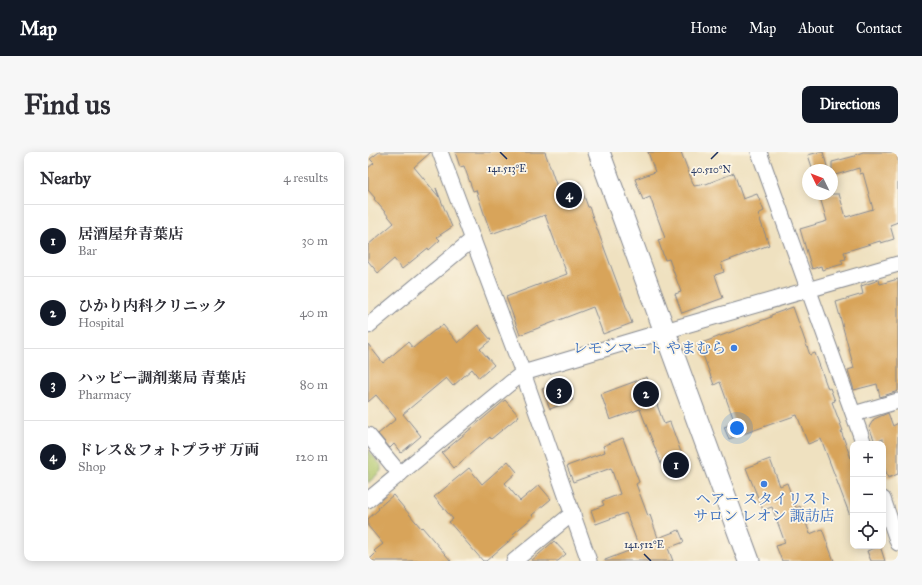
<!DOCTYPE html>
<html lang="en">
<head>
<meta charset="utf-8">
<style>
	body { margin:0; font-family:"IM FELL Great Primer","Noto Serif JP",serif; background:#f7f7f7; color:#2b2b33 }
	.controls { position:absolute; right:12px; bottom:12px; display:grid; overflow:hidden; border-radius:8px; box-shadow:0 2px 10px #0003 }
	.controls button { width:36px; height:36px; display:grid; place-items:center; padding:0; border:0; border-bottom:1px solid #e1e1e2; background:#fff; color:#2b2b33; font:20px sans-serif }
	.compass { position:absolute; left:434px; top:12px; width:36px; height:36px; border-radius:50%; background:#fff; box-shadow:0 2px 10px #0003; rotate:313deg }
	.you { position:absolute; left:369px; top:276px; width:14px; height:14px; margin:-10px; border:3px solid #fff; border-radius:50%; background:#1a73e8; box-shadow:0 0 0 6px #1a73e833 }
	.badge { display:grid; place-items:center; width:26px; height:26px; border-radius:50%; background:#111827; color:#fff; font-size:13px; font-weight:700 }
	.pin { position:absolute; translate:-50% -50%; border:2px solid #fff; box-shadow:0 1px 4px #0006 }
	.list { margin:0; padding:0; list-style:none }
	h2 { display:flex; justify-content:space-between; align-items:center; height:52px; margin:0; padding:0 16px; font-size:17px }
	h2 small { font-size:13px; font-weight:400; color:#7c7c81 }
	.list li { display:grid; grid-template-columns:26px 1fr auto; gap:12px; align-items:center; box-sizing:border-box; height:72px; padding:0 16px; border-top:1px solid #e1e1e2 }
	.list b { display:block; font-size:15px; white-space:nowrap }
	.list p { margin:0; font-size:13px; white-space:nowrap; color:#7c7c81 }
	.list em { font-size:13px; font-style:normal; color:#7c7c81 }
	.icon { flex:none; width:22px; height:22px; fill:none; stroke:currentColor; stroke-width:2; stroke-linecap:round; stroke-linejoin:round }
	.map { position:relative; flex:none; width:530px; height:409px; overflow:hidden; border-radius:8px }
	header { display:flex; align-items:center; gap:24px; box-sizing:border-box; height:56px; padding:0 20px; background:#111827; color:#fff }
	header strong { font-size:19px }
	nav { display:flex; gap:22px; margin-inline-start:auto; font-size:14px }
	.intro { display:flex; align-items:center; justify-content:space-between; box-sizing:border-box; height:96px; padding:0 24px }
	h1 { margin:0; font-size:28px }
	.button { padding:10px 18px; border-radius:8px; background:#111827; color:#fff; font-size:14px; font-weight:700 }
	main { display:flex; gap:24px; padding:0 24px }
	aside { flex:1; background:#fff; border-radius:8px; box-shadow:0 2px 10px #0003 }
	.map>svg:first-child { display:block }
</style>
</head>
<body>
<header>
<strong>Map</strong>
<nav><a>Home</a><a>Map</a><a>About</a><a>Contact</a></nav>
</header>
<div class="intro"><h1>Find us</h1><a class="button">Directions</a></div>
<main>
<aside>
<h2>Nearby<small>4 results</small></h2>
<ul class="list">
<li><span class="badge">1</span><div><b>居酒屋弁青葉店</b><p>Bar</p></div><em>30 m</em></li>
<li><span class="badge">2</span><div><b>ひかり内科クリニック</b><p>Hospital</p></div><em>40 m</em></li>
<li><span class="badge">3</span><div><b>ハッピー調剤薬局 青葉店</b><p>Pharmacy</p></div><em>80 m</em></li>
<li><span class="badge">4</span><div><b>ドレス＆フォトプラザ 万両</b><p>Shop</p></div><em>120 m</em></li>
</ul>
</aside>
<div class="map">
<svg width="530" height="409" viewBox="0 0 530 409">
	<rect width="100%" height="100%" fill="#fcf5e5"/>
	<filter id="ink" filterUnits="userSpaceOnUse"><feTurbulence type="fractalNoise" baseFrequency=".025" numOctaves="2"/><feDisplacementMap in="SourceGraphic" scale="8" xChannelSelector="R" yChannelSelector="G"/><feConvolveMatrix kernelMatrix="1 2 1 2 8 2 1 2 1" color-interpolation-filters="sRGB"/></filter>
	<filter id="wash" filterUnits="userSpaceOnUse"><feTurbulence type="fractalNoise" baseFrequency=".012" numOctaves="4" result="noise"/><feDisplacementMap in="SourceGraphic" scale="16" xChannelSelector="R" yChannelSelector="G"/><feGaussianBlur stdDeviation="0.9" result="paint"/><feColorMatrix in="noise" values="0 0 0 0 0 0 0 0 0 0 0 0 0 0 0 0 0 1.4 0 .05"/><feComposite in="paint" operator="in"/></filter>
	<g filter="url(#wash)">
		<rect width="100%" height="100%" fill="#efe1c0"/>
		<!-- green -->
		<polygon fill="#afc66b" stroke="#657a64" points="0,298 13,313 13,319 0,331"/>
		<g id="blocks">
			<!-- building -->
			<g fill="#d8a45a">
				<polygon points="11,0 63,0 46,15 71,45 68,36 84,75 69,85 72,88 61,98 60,96 34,117 26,107 10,121 0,109 0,93 26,71 6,47 7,46 0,38 0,16 6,11 2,7"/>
				<polygon points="87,0 177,0 190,38 211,30 220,55 221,55 264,171 235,182 225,155 152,183 138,145 199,122 177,63 166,67 165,67 123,82 108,38 105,39 96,14 92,15"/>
				<polygon points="280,0 313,0 326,34 338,32 366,21 375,47 389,42 396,59 390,62 401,93 353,111 356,120 347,123 355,146 314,161 307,142 313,140 301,107 297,108 290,88 297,86 282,45 275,48 267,27 287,20"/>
				<polygon points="451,0 455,0 460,18 445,18 440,3"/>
				<polygon points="495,0 530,0 530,70 522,73 526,87 513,91 512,89 476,100 478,107 473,108 475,112 454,118 453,114 444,117 432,77 459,69 451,42 471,42 478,65 505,57 495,21 492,22 491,16 464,24 464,10 487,4 487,3"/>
				<polygon points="530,127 530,239 512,245 509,232 486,238 480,218 486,216 468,150 495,142 493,134 511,128 512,132"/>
				<polygon points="425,155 442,203 447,201 460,237 462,236 467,249 464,250 475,279 473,279 485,312 485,369 484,369 453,287 440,292 429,263 361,287 356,275 367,271 352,230 346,233 331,192 403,165 403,163"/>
				<polygon points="75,173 90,191 110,173 123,188 112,197 126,213 111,226 104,217 85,234 78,226 35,262 53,284 33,301 26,292 22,296 10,282 28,267 8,243 0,250 0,192 15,211 40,190 45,196 67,178 68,178"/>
				<polygon points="279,225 296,272 302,270 318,314 297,322 272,257 242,268 233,242"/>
				<polygon points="197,228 205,248 182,257 174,237"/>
				<polygon points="137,248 151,264 123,287 122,285 86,316 74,301"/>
				<polygon points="520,261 525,274 530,271 530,322 520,326 515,311 515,287 507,290 501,275 506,267"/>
				<polygon points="255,286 271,330 268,332 280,364 282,363 290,386 311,378 316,390 300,396 305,409 237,409 237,408 271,395 258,361 228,372 223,358 236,353 234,349 252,342 243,316 205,330 199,314 237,300 235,294"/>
				<polygon points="402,307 412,334 419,331 428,356 432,354 442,382 454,377 466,409 414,409 408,394 417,391 404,355 395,358 378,316"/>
				<polygon points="140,309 149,320 137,331 152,349 171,333 183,347 164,363 165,365 145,382 147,384 118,409 115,409 81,370 85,367 66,345 101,316 114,332"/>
				<polygon points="25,343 53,376 54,375 83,409 0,409 8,401 6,399 15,392 0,374 0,367 11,357 10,356"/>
				<polygon points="186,389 198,402 190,409 163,409"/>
				<polygon points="512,394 517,409 503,409 499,399"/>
			</g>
		</g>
	</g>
	<g filter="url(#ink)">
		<use href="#blocks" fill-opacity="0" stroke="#85888f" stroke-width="1"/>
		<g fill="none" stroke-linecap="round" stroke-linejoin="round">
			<defs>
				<g id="street">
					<polyline points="72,0 155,221 221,409"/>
					<polyline points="391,0 496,292"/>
					<polyline points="0,174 105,87"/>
					<polyline points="486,262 530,249"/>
					<polyline points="0,283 32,322"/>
					<polyline points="515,347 530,391"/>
					<polyline points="0,348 141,232 155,221 297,179 530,112"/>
					<polyline points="146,409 205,361"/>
				</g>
				<polyline id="secondary" points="231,0 381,409"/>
			</defs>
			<!-- street casing -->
			<use href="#street" stroke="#85888f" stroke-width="17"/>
			<!-- secondary casing -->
			<use href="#secondary" stroke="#85888f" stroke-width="23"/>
			<!-- street -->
			<use href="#street" stroke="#fff" stroke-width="15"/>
			<!-- secondary -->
			<use href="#secondary" stroke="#fff" stroke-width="21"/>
		</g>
	</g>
	<!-- ticks -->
	<path fill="none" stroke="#1b2f5e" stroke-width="1.5" d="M132,0L139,7M343,7L350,0M276,402L283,409"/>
	<!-- markers -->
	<g fill="#3f7fe0" stroke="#fcf5e5" stroke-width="1.5">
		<circle cx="366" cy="196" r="4"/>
		<circle cx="396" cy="332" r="4"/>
	</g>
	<g text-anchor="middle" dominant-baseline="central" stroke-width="3.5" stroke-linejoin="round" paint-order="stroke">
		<!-- shop labels -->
		<g font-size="15" fill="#366cbe" stroke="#fcf5e5" text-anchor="end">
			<text x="358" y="196">レモンマート やまむら</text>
			<text x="396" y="347" text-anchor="middle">ヘアー スタイリスト<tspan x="396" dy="17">サロン レオン 諏訪店</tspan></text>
		</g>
	</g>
	<g font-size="10" text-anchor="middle" fill="#1b2f5e" stroke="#fcf5e5" stroke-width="3.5" stroke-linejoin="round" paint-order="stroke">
		<text x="139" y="20">141.513°E</text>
		<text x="343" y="21">40.510°N</text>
		<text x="276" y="396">141.512°E</text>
	</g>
</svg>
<div class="controls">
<button>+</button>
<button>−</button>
<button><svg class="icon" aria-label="locate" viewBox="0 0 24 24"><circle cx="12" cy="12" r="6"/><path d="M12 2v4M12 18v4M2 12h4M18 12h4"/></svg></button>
</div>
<svg class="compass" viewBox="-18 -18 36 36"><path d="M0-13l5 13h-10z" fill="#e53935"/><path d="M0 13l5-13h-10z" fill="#7c7c81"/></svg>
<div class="you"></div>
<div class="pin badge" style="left:308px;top:313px">1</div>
<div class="pin badge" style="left:278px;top:242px">2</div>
<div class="pin badge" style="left:191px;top:239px">3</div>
<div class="pin badge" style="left:201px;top:43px">4</div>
</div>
</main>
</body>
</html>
